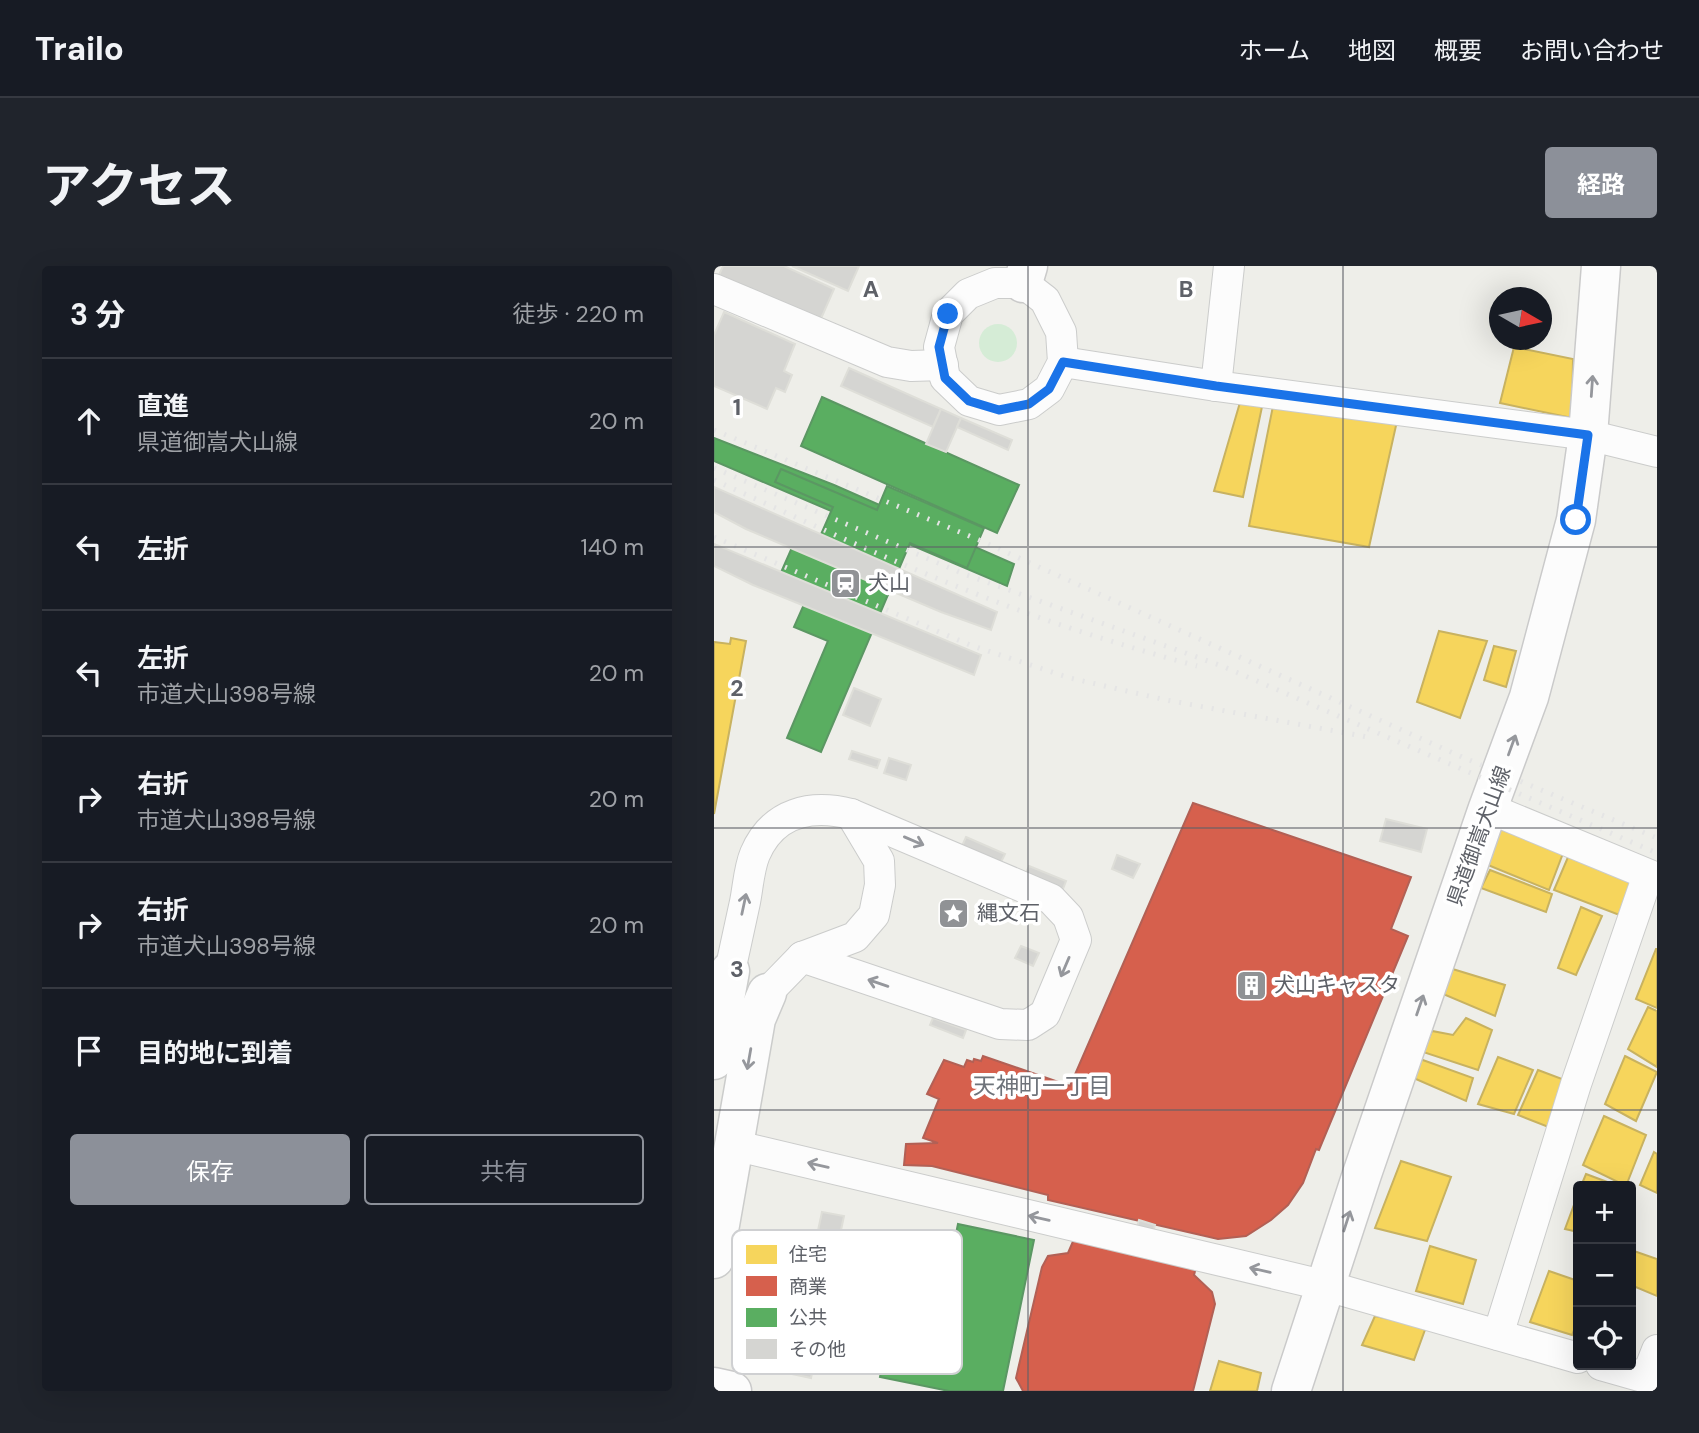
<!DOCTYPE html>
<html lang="ja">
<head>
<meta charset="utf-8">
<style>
	body { margin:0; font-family:"DM Sans","Noto Sans JP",sans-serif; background:#20242c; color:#f1f3f6 }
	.controls { position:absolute; right:21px; bottom:21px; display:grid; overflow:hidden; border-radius:7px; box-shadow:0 7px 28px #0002 }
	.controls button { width:63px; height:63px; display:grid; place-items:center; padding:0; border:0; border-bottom:2px solid #363941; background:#171b24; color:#f1f3f6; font:35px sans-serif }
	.compass { position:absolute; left:775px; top:21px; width:63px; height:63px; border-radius:50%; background:#171b24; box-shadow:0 7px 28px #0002; rotate:99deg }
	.stop { position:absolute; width:21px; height:21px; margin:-16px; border:5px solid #1a73e8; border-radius:50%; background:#fff }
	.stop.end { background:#1a73e8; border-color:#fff; box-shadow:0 2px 7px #0008 }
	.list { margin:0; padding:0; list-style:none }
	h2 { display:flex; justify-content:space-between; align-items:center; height:91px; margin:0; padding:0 28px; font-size:30px }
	h2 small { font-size:23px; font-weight:400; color:#9ea1a6 }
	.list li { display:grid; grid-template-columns:46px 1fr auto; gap:21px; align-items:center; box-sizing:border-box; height:126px; padding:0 28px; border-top:2px solid #363941 }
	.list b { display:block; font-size:26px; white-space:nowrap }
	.list p { margin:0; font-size:23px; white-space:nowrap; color:#9ea1a6 }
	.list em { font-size:23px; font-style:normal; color:#9ea1a6 }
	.actions { display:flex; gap:14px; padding:21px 28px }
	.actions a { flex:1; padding:16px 0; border:2px solid #8c9099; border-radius:7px; text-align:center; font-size:24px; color:#8c9099 }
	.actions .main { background:#8c9099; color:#fff }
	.icon { flex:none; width:38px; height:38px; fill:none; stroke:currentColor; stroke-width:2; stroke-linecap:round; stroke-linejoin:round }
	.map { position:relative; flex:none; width:943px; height:1125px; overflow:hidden; border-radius:7px }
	header { display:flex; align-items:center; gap:42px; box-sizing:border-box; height:98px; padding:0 35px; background:#171b24; border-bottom:2px solid #363941 }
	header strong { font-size:33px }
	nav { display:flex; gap:38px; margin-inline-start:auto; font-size:24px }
	.intro { display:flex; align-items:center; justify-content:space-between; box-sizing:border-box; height:168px; padding:0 42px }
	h1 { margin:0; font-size:49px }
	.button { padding:18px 32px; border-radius:7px; background:#8c9099; color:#fff; font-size:24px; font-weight:700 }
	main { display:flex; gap:42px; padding:0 42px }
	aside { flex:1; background:#171b24; border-radius:7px; box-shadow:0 7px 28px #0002 }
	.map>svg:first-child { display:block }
</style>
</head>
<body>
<header>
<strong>Trailo</strong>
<nav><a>ホーム</a><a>地図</a><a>概要</a><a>お問い合わせ</a></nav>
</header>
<div class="intro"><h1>アクセス</h1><a class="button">経路</a></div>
<main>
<aside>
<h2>3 分<small>徒歩 · 220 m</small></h2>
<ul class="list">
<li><svg class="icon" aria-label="ahead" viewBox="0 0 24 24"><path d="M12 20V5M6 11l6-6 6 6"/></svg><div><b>直進</b><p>県道御嵩犬山線</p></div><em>20 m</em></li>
<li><svg class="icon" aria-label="left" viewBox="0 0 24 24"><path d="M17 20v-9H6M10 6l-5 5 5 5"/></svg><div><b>左折</b></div><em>140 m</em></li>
<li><svg class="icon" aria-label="left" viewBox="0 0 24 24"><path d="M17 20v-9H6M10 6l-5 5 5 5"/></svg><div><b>左折</b><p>市道犬山398号線</p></div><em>20 m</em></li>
<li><svg class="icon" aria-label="right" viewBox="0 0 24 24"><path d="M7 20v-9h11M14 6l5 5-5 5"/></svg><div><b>右折</b><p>市道犬山398号線</p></div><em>20 m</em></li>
<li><svg class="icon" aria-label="right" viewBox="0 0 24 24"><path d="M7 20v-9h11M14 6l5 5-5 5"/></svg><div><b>右折</b><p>市道犬山398号線</p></div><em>20 m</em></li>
<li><svg class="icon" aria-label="arrive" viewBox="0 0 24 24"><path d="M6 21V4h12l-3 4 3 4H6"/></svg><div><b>目的地に到着</b></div></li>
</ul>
<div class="actions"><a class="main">保存</a><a>共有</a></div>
</aside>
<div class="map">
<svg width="943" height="1125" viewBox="0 0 943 1125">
	<rect width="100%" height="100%" fill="#eeeee9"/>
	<!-- green -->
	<circle fill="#d5ecd6" cx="284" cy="77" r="19"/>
	<!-- homes -->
	<g fill="#f6d55c" stroke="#c8b260" stroke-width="2">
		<polygon points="800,81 859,93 858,152 786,137"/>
		<polygon points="527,133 549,136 529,231 500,225"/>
		<polygon points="560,135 683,155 655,281 535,260"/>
		<polygon points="725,365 773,375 746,452 703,436"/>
		<polygon points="17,372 32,375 0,548 0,376 16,378"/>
		<polygon points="780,380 802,385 792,421 770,414"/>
		<polygon points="787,557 851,582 835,624 769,597"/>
		<polygon points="857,584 922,612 908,650 840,624"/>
		<polygon points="776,604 838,628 832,646 767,622"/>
		<polygon points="867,641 888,650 862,709 844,702"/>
		<polygon points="942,683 943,683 943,742 922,733"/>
		<polygon points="732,701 791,719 781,750 722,725"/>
		<polygon points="934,741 943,745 943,801 914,783"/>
		<polygon points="752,752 778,764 764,804 709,786 718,765 739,769"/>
		<polygon points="911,790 943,806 922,855 891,838"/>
		<polygon points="784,791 819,804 800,848 764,838"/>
		<polygon points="706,793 759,812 752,835 695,810"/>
		<polygon points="824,804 856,816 837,862 804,849"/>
		<polygon points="890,850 932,869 912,920 869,899"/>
		<polygon points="940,886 943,888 943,927 926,919"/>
		<polygon points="687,895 737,911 713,975 661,962"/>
		<polygon points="872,908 904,920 867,920"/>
		<polygon points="864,928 864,966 851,963"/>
		<polygon points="716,980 762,994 749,1038 702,1025"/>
		<polygon points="917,984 943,993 943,1030 917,1019"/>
		<polygon points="835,1005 864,1015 864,1054 858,1069 816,1056"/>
		<polygon points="661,1050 712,1061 700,1094 648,1079"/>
		<polygon points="505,1095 547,1107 543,1125 496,1125"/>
	</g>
	<!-- shops -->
	<g fill="#d6604d" stroke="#b26055" stroke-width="2">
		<polygon points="479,537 697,611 677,663 694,670 605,884 602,883 589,917 574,939 557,954 532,970 504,973 334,934 334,929 218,900 190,899 192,878 224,877 209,872 225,833 213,828 230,794 250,801 253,794 259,796 260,793 267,795 269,790 356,820"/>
		<polygon points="361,971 484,994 480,1009 498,1026 501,1038 479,1125 309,1125 302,1112 328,1001 334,990 354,987"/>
	</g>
	<!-- public -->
	<g fill="#5aae61" stroke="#5b9763" stroke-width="2">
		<polygon points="108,131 305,219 283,267 87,180"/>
		<polygon points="0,172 120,219 300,298 293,320 0,195"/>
		<polygon points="67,203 163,244 173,220 270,262 253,302 196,277 107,486 73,472 114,375 80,361 92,334 41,312 45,302 65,311 80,277 60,268 65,256 105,273 119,241 61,216"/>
		<polygon points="244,958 320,974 289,1125 235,1125 166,1111 176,1059 221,1068"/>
	</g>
	<!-- building -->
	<g fill="#d5d5d2" stroke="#deded8" stroke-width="2">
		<polygon points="9,0 70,0 120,23 106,55 5,9"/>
		<polygon points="78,0 145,0 134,25"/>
		<polygon points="10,46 81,78 70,105 78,109 71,126 62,122 53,143 0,120 0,69"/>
		<polygon points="135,102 227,143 219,161 127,120"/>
		<polygon points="227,143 247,152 232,186 212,178"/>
		<polygon points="247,152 298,174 294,184 243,161"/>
		<polygon points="0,221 283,346 277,364 227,346 32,263 0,246"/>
		<polygon points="0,278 267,389 260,409 39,319 0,300"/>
		<polygon points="140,422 167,433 156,460 129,449"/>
		<polygon points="138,485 166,494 163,502 135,493"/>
		<polygon points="175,492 197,499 192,514 170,507"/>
		<polygon points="672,553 713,563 707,586 666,575"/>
		<polygon points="252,571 291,588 287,596 248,580"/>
		<polygon points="403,589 426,598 419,612 398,603"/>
		<polygon points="315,600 352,615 349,623 312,607"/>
		<polygon points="307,680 325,687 319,700 301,692"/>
		<polygon points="219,752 252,764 249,772 216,759"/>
		<polygon points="108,946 130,950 118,1007 96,1002"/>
		<polygon points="425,954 441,959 435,983 418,979"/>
		<polygon points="46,999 118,1013 97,1112 50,1102 31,1074"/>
	</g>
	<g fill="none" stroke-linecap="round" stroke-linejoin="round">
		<defs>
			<g id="minor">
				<polygon points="281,17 309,17 331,34 347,66 349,96 335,123 315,138 285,144 255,135 231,112 225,81 234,48 254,28"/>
				<polyline points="0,23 173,96 197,100 229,99"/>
				<polyline points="349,96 502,120 874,169 943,186"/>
				<polyline points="502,120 515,0"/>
				<polyline points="774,542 943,612"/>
				<polyline points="88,691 141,671 160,649 166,619 165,595 137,548"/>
				<path d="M16,705C21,682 26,659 31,636C34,621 35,602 41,588C59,546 97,538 137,548L337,633L354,651L362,674L331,748L314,759L286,758L88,691L53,727"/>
				<polyline points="19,879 613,1020 864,1092"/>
				<polyline points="784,1069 862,818 934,609"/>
				<polyline points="887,1099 943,1115"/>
				<polyline points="932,1112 943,1084"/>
			</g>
			<g id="tertiary">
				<polyline points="0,794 16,705"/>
				<polyline points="0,993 42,753 53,727"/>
			</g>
			<g id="secondary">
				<polyline points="309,17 314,0"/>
				<polyline points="0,1121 18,1125"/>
				<polyline points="577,1125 648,908 774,542 815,431 862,254 874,169 887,0"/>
			</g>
		</defs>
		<!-- minor casing -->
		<use href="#minor" stroke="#cbcccb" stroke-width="32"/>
		<!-- tertiary casing -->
		<use href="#tertiary" stroke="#cbcccb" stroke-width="41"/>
		<!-- secondary casing -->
		<use href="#secondary" stroke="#cacaca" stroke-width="41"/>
		<!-- minor -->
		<use href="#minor" stroke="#fcfcfc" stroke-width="30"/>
		<!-- tertiary -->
		<use href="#tertiary" stroke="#fcfcfc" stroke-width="38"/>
		<!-- secondary -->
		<use href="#secondary" stroke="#fcfcfc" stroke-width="38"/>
		<!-- rail -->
		<g stroke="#e5e5e5" stroke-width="5" stroke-dasharray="2 9" stroke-linecap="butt">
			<polyline points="0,164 265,274 748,491 943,572"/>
			<polyline points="0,202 250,308 508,400 943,587"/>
			<path d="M0,214C84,252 169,292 255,325C329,355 406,379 483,400"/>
			<polyline points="0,271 256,379 356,412 452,434 659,472"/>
		</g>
	</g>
	<!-- one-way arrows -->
	<defs><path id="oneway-shaft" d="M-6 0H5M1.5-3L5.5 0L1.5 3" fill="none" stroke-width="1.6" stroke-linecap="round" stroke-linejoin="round" transform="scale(1.75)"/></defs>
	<g stroke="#95979c">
		<use href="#oneway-shaft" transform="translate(878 120) rotate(-86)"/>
		<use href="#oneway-shaft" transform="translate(798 479) rotate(-70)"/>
		<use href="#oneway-shaft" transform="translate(200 575) rotate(23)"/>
		<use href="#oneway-shaft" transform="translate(30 638) rotate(-78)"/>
		<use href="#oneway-shaft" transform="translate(351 701) rotate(113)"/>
		<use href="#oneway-shaft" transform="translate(164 717) rotate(-161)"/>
		<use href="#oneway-shaft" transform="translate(706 739) rotate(-71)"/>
		<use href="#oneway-shaft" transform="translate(35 793) rotate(100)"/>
		<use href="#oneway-shaft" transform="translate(104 899) rotate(-167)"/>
		<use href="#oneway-shaft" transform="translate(325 952) rotate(-167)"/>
		<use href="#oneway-shaft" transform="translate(633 955) rotate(-72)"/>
		<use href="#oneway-shaft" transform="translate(546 1004) rotate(-167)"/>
	</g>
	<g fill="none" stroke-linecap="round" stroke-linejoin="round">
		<!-- route -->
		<polyline stroke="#1a73e8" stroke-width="9" points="234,48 225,81 231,112 255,135 285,144 315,138 335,123 349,96 502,120 874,169 862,254"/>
	</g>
	<!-- grid -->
	<path fill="none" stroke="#5e6168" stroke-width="2" stroke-opacity="0.55" d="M314,0V1125M629,0V1125M0,281H943M0,562H943M0,844H943"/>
	<!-- icons -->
	<defs>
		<symbol id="station-square" viewBox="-11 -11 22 22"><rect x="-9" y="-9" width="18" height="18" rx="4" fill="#909295" stroke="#fff"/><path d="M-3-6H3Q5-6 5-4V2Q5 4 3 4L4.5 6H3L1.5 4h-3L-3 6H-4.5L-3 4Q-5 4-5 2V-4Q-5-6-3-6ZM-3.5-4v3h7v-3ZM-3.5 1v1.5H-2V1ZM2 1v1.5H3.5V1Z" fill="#fff"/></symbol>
		<symbol id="sight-square" viewBox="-11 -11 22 22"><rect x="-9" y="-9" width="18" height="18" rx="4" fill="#909295" stroke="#fff"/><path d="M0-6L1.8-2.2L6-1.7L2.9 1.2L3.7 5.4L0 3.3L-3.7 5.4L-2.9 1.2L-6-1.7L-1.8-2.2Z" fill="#fff"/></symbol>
		<symbol id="building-square" viewBox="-11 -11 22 22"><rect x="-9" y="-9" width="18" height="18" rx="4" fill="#909295" stroke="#fff"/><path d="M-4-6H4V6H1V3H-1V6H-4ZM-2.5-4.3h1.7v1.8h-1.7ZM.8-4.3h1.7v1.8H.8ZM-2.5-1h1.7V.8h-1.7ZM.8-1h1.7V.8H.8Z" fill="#fff"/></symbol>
	</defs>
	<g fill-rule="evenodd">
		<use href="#station-square" x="114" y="300" width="35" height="35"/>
		<use href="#sight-square" x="222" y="630" width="35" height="35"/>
		<use href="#building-square" x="520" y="702" width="35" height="35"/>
	</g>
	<g text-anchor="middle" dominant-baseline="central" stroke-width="7" stroke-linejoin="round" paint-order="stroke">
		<!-- poi labels -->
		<g font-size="21" fill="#5e6168" stroke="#fff" text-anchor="start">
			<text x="154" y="317">犬山</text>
			<text x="263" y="647">縄文石</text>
			<text x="560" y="719">犬山キャスタ</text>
		</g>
		<!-- street labels -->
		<g font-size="21" fill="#5e6168" stroke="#fff">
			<text transform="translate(765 570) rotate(-70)">県道御嵩犬山線</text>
		</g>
		<!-- neighbourhood labels -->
		<g font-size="23" fill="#6e737a" stroke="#fff">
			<text x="328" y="820">天神町一丁目</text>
		</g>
	</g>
	<!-- legend -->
	<rect x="18" y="964" width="230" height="144" rx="10" fill="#fff" stroke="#cfd0d2" stroke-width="2"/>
	<rect x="32" y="979" width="31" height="19" fill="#f6d55c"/>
	<rect x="32" y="1010" width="31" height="20" fill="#d6604d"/>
	<rect x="32" y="1042" width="31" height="19" fill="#5aae61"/>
	<rect x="32" y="1073" width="31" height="20" fill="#d5d5d2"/>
	<g font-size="19" fill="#5e6168">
		<text x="75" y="995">住宅</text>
		<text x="75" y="1027">商業</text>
		<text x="75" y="1058">公共</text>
		<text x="75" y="1090">その他</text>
	</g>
	<g font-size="23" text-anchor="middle" font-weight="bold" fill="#5e6168" stroke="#fff" stroke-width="7" stroke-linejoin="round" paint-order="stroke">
		<text x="157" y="31">A</text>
		<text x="472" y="31">B</text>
		<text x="23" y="149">1</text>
		<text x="23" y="430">2</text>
		<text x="23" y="711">3</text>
	</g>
</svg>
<div class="controls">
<button>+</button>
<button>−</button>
<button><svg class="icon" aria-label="locate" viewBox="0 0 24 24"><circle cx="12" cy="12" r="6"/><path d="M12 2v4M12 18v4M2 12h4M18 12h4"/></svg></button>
</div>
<svg class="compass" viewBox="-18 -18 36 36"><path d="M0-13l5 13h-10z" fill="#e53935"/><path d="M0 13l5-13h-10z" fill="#9ea1a6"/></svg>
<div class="stop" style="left:862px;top:254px"></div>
<div class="stop end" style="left:234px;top:48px"></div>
</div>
</main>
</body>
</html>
